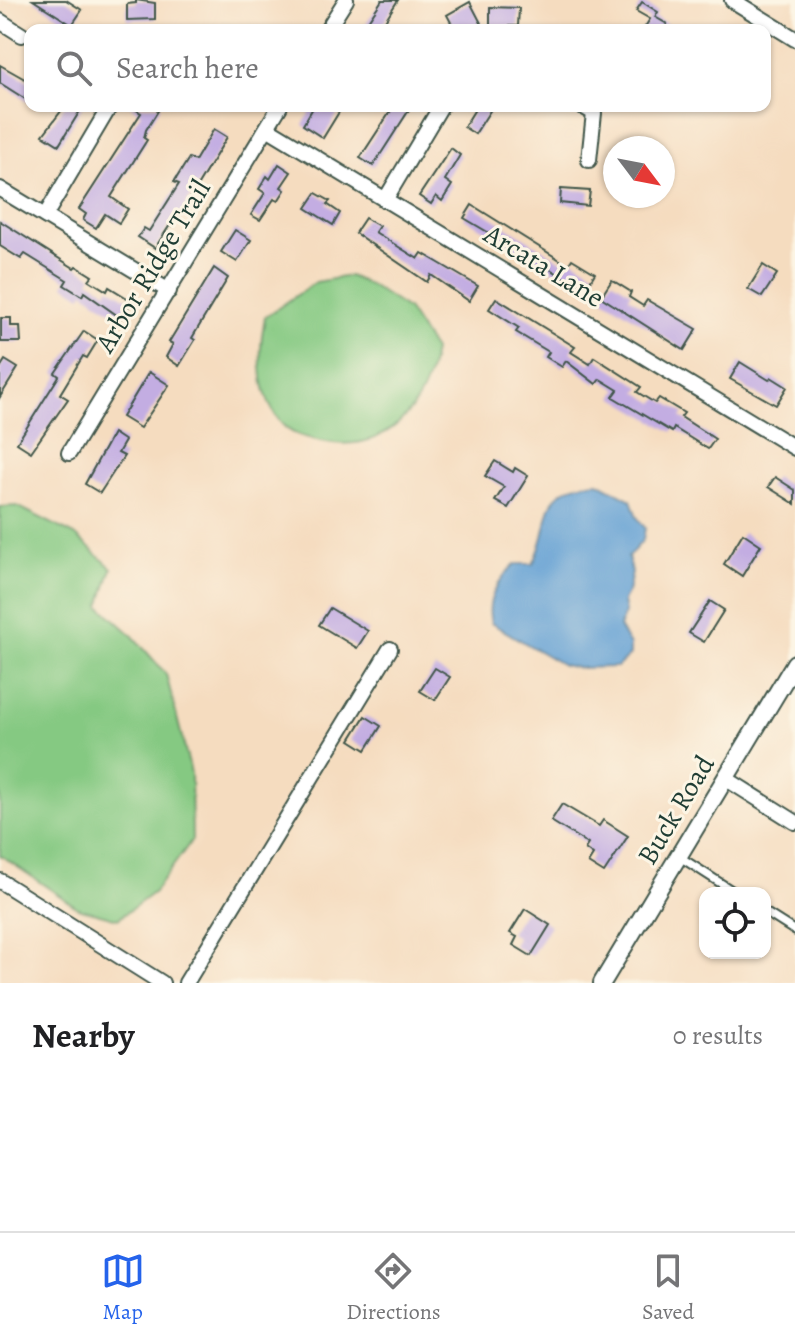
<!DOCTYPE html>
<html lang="en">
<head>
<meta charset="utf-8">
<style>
	body { margin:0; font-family:Alegreya,serif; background:#f2f2f2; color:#202124 }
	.controls { position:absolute; right:24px; bottom:24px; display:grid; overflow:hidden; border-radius:16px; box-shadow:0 2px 6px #0004 }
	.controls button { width:72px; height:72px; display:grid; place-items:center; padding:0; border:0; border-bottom:2px solid #e0e0e0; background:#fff; color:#202124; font:40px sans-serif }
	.compass { position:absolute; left:603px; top:136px; width:72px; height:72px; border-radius:50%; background:#fff; box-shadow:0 2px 6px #0004; rotate:122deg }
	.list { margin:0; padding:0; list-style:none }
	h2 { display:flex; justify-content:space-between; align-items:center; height:104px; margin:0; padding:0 32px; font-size:34px }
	h2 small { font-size:26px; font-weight:400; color:#757577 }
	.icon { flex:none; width:44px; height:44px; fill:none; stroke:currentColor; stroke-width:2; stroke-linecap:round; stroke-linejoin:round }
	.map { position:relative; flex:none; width:795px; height:983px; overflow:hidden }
	.search { position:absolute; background:#fff; box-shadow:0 2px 6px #0004; left:24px; right:24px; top:24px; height:88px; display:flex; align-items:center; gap:20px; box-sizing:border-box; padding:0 28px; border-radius:16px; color:#757577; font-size:30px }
	.sheet { height:248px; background:#fff }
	nav { display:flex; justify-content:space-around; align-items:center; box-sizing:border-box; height:112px; border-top:2px solid #e0e0e0; background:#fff; font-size:22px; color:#757577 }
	nav a { display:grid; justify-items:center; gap:4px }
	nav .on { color:#2563eb }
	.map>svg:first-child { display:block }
</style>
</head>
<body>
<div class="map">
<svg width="795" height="983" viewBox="0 0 795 983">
	<rect width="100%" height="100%" fill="#fcf5e5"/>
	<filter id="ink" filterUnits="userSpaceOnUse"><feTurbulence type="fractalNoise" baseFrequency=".0125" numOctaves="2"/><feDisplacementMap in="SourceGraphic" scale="16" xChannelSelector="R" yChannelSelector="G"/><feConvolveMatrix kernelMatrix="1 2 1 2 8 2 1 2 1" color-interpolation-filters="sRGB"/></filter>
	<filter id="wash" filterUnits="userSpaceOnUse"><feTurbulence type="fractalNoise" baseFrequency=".006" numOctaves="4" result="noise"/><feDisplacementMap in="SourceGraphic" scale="32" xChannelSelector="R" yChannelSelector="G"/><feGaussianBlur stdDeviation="1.8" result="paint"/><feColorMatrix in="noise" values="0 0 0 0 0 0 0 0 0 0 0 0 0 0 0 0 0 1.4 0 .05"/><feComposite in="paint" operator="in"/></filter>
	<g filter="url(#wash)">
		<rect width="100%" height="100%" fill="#f5dcbf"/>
		<!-- green -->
		<g fill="#85c982" stroke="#52835b" stroke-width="2">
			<path d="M349,276L370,285L407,309L434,350C426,410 384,455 321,441C307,438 291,435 282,424C257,395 258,352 265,317L316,282Z"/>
			<polygon points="17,506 75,535 112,568 100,606 131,634 166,674 191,773 192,840 154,892 118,919 78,908 0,855 0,507"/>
		</g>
		<!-- water -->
		<path fill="#64a0d4" stroke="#426e84" stroke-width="2" d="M598,482L631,500L637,517L645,528L643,540L628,557L632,572L628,592L623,601L625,613L619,627L630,645V655L617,667L578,668L563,665L491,623C485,600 498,580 515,564H533C556,522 533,486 598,482Z"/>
		<g id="blocks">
			<!-- building -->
			<g fill="#c3ade2">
				<polygon points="33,0 66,0 82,10 72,25"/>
				<polygon points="136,0 155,3 155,19 127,20 127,4 136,3"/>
				<polygon points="382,0 398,0 379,30 362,30"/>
				<polygon points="470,2 481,23 469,30 455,30 447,15"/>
				<polygon points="642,2 658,12 655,17 667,24 664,30 643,30 650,19 636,11"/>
				<polygon points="490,7 519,8 518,26 490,26"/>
				<polygon points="0,65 30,82 30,102 0,83"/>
				<polygon points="65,106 83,106 59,145 43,135"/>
				<polygon points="130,106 161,106 146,130 144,138 147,140 111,197 128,209 119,223 105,214 96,228 83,220 86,214 79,209 141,113"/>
				<polygon points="314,106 330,106 339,112 323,138 303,125"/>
				<polygon points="394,106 402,106 409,110 373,166 360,158"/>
				<polygon points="477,106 493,106 475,134 464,127"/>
				<polygon points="214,129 227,137 173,226 170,225 155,248 138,237 144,228 149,231 179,184 174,182 189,158 195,161"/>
				<polygon points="451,148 460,155 445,180 452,185 442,201 436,196 431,204 419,196"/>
				<polygon points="279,164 291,172 281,187 285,190 278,201 274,199 260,220 251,215 265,193 259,189 267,176 270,179"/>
				<polygon points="561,189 590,191 588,206 560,203"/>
				<polygon points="316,193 330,201 327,204 340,213 333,225 306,208"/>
				<polygon points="472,205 568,265 572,259 595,273 587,286 580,281 577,285 464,218"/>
				<polygon points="365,218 379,226 375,232 418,259 422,253 478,286 469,301 431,275 427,282 355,233"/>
				<polygon points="0,221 74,268 76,266 92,276 89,280 107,291 109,287 132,301 121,318 84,292 82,296 64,285 67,280 25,254 21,259 0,246"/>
				<polygon points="235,230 251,240 237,262 221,252"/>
				<polygon points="763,265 777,274 762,297 748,289"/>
				<polygon points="214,268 228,278 192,338 195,340 179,366 166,357 173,344 169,342"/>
				<polygon points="612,280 631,292 629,297 643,306 647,300 697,329 684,350 601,297"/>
				<polygon points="496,298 575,347 571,352 590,364 594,357 641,387 637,392 655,403 659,398 684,413 681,417 715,439 708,449 674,428 672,432 613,397 618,390 600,379 596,384 566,361 562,367 546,357 549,352 516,332 519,328 489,309"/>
				<polygon points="1,318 11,318 11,326 20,326 21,342 1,342"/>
				<polygon points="84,331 98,340 87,358 83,356 60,394 68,399 31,452 17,443 59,376 55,373"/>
				<polygon points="5,360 18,368 0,397 0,368"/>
				<polygon points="740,362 769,380 771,377 787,387 776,405 730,379"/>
				<polygon points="149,372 169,385 140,428 122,417"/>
				<polygon points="113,433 125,441 118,453 124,456 100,493 85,484"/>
				<polygon points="495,461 513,472 515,468 528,476 508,508 495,501 504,487 485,476"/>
				<polygon points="775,477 795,490 795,504 768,487"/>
				<polygon points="743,533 761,545 742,576 724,564"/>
				<polygon points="710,601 724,610 704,642 689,633"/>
				<polygon points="330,608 368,631 357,648 319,625"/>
				<polygon points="435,668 450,677 435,700 420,691"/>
				<polygon points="365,716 381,726 366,750 350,740"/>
				<polygon points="562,804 599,826 603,820 628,836 604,873 588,863 593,855 585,849 588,844 551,821"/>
				<polygon points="525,909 550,925 531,956 513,945 517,937 510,933"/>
			</g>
		</g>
	</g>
	<g filter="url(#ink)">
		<use href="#blocks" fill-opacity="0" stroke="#3f5549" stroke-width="2"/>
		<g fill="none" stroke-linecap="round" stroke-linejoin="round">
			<defs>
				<g id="service">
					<polyline points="680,857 736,893"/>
					<polyline points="765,912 795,931"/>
				</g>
				<g id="minor">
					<polyline points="732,0 795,39"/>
					<polyline points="0,21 22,35"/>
					<polyline points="327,30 346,0"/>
					<polyline points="582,106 594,113 589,160"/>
					<polyline points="267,128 795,448"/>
					<polyline points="0,189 169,291"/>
					<polyline points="385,200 441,106"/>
					<polyline points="45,216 110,106"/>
					<polyline points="69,453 280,106"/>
					<polyline points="725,778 795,822"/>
					<polyline points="0,881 162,983"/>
					<polyline points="186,983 390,649"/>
				</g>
				<polyline id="tertiary" points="602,983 795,663"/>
			</defs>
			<!-- service casing -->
			<use href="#service" stroke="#3f5549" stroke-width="11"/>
			<!-- minor casing -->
			<use href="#minor" stroke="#3f5549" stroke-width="18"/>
			<!-- tertiary casing -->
			<use href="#tertiary" stroke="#3f5549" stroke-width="20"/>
			<!-- service -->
			<use href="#service" stroke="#fff" stroke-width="7"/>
			<!-- minor -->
			<use href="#minor" stroke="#fff" stroke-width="14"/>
			<!-- tertiary -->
			<use href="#tertiary" stroke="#fff" stroke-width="16"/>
		</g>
	</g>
	<g text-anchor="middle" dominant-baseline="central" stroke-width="6" stroke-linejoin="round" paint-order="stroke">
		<!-- street labels -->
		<g font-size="28" fill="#1f3d34" stroke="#fcf5e5">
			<text transform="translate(153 266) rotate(-59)">Arbor Ridge Trail</text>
			<text transform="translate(544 266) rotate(31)">Arcata Lane</text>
			<text transform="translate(676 810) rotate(-59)">Buck Road</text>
		</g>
	</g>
</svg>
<div class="controls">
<button><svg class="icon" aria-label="locate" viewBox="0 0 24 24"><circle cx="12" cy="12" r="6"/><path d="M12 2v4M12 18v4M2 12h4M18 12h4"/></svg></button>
</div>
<svg class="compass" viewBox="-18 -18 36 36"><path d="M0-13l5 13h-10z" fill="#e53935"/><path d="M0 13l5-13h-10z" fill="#757577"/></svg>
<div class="search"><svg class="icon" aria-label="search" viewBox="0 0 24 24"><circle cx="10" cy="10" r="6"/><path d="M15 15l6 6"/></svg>Search here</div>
</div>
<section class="sheet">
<h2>Nearby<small>0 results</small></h2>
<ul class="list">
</ul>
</section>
<nav>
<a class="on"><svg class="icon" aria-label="map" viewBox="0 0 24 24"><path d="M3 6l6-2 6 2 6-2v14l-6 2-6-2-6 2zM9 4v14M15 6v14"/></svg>Map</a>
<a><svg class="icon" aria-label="directions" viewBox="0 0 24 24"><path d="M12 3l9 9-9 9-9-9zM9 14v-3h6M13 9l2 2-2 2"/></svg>Directions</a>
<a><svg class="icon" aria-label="saved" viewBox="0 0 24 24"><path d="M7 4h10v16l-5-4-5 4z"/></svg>Saved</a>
</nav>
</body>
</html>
